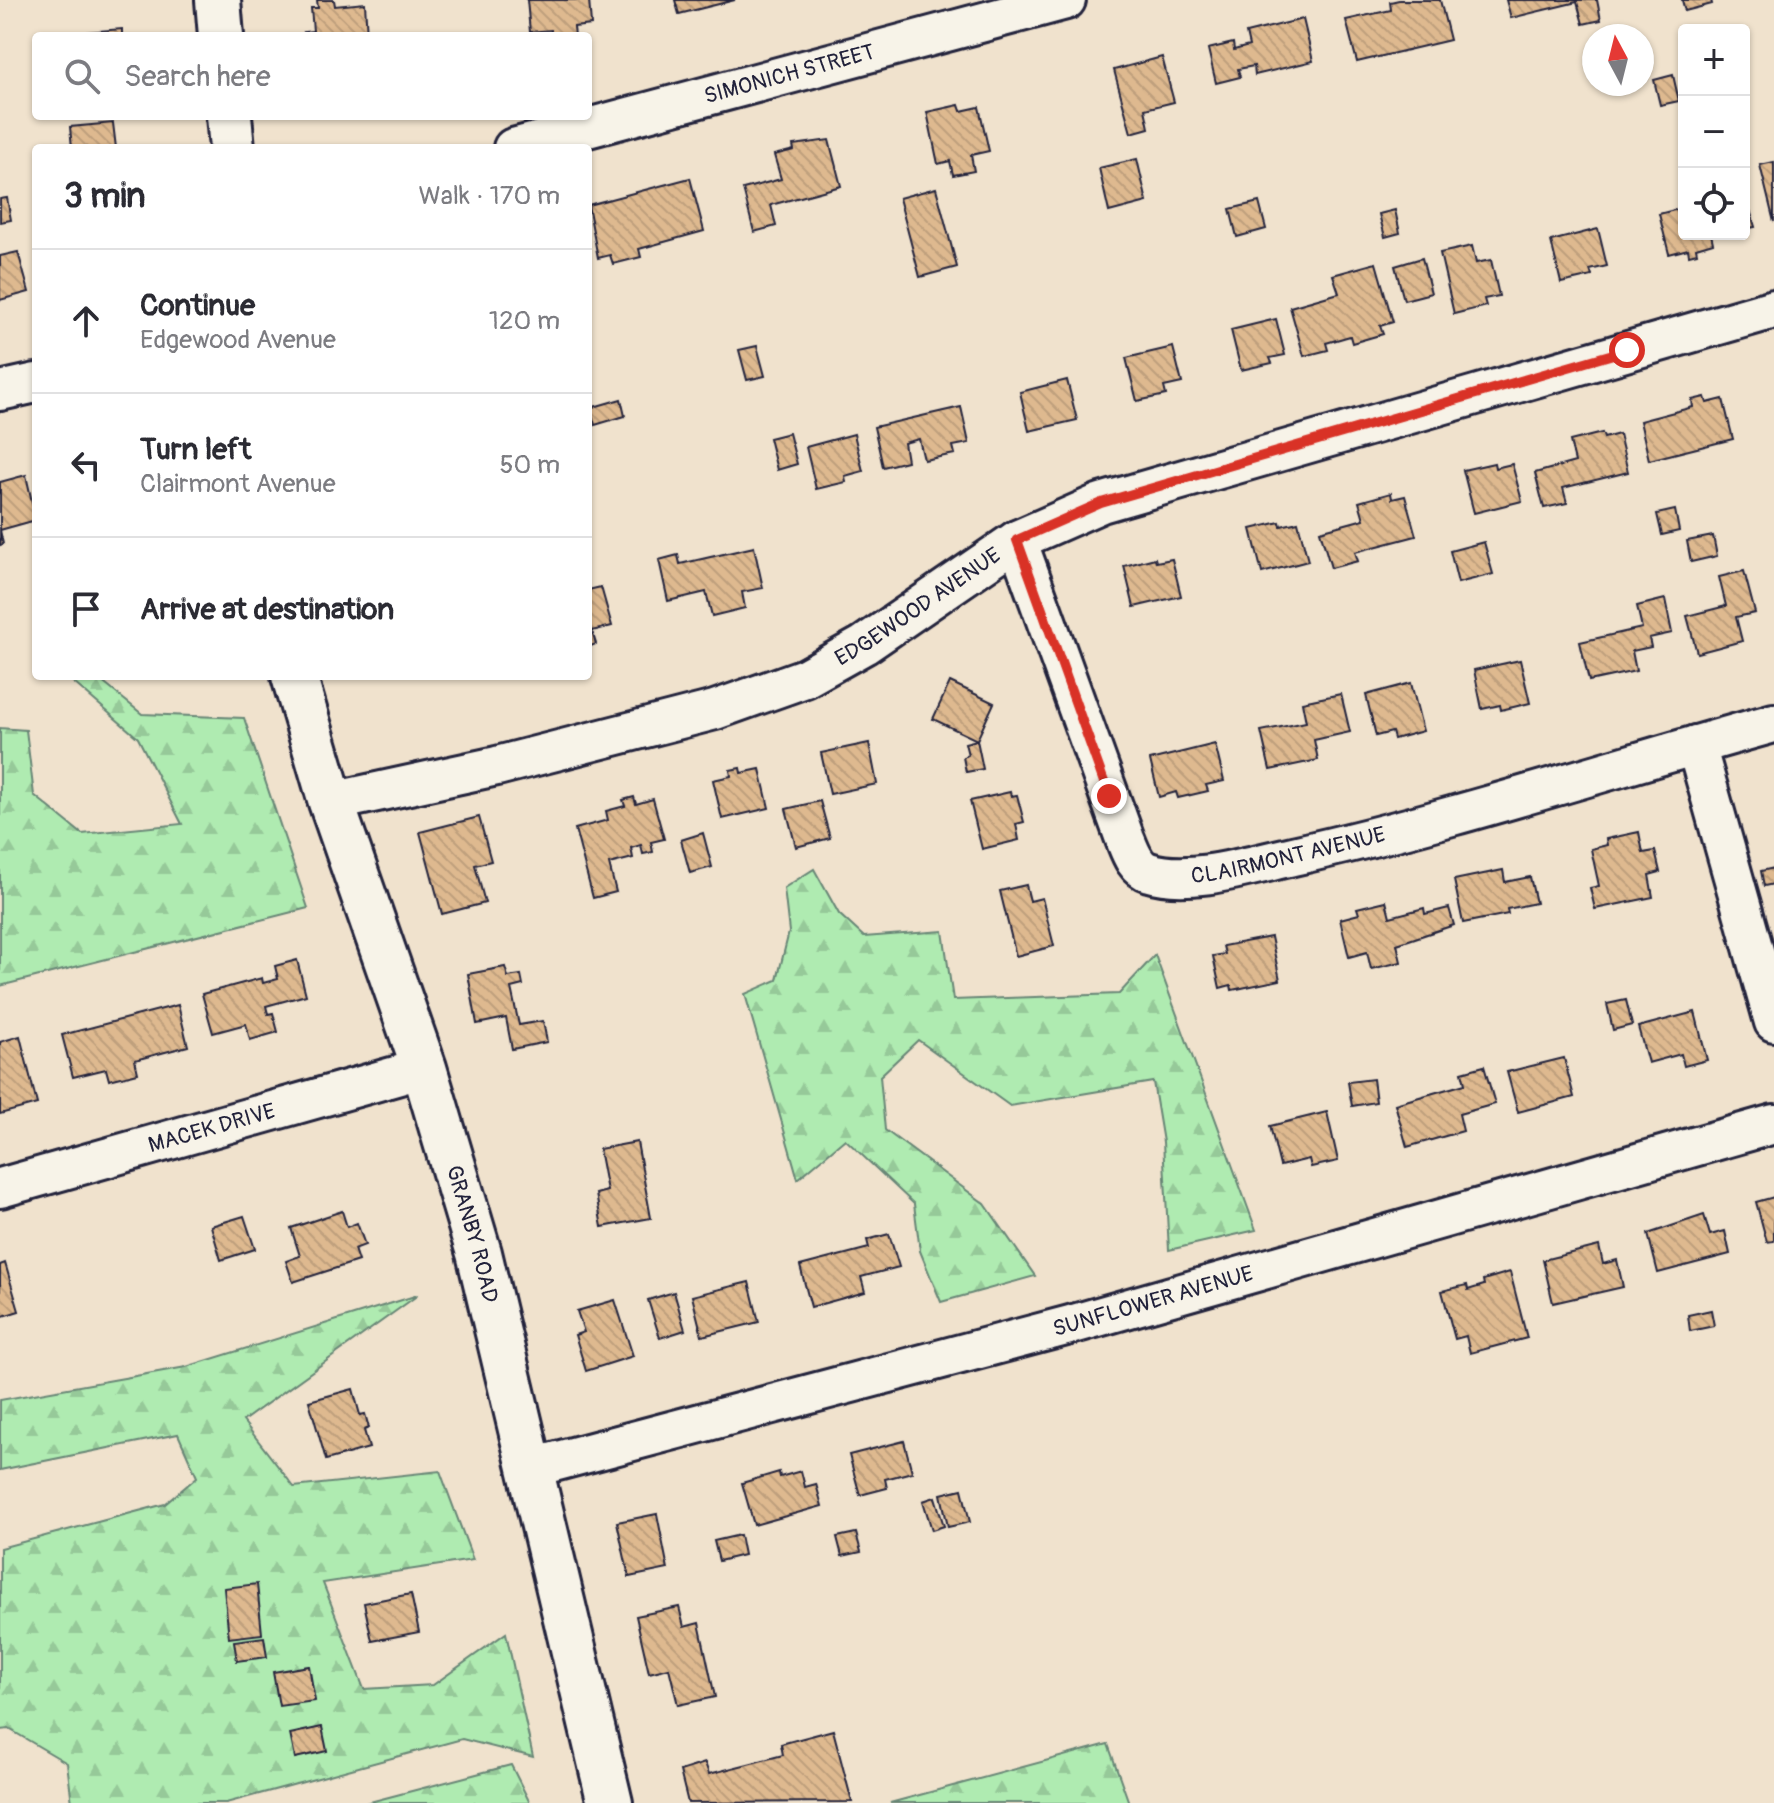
<!DOCTYPE html>
<html lang="en">
<head>
<meta charset="utf-8">
<style>
	body { margin:0; font-family:Pangolin,sans-serif; background:#f2f2f3; color:#2b2b33 }
	.controls { position:absolute; right:24px; top:24px; display:grid; overflow:hidden; border-radius:8px; box-shadow:0 2px 6px #0004 }
	.controls button { width:72px; height:72px; display:grid; place-items:center; padding:0; border:0; border-bottom:2px solid #e1e1e2; background:#fff; color:#2b2b33; font:40px sans-serif }
	.compass { position:absolute; left:1582px; top:24px; width:72px; height:72px; border-radius:50%; background:#fff; box-shadow:0 2px 6px #0004; rotate:353deg }
	.stop { position:absolute; width:24px; height:24px; margin:-18px; border:6px solid #d93025; border-radius:50%; background:#fff }
	.stop.end { background:#d93025; border-color:#fff; box-shadow:0 2px 8px #0008 }
	.list { margin:0; padding:0; list-style:none }
	h2 { display:flex; justify-content:space-between; align-items:center; height:104px; margin:0; padding:0 32px; font-size:34px }
	h2 small { font-size:26px; font-weight:400; color:#7c7c81 }
	.list li { display:grid; grid-template-columns:52px 1fr auto; gap:24px; align-items:center; box-sizing:border-box; height:144px; padding:0 32px; border-top:2px solid #e1e1e2 }
	.list b { display:block; font-size:30px; white-space:nowrap }
	.list p { margin:0; font-size:26px; white-space:nowrap; color:#7c7c81 }
	.list em { font-size:26px; font-style:normal; color:#7c7c81 }
	.icon { flex:none; width:44px; height:44px; fill:none; stroke:currentColor; stroke-width:2; stroke-linecap:round; stroke-linejoin:round }
	.map { position:relative; flex:none; width:1774px; height:1803px; overflow:hidden }
	.search { position:absolute; background:#fff; box-shadow:0 2px 6px #0004; left:32px; top:32px; width:560px; height:88px; display:flex; align-items:center; gap:20px; box-sizing:border-box; padding:0 28px; border-radius:8px; color:#7c7c81; font-size:30px }
	.panel { position:absolute; background:#fff; box-shadow:0 2px 6px #0004; left:32px; top:144px; width:560px; height:536px; border-radius:8px }
	.map>svg:first-child { display:block }
</style>
</head>
<body>
<div class="map">
<svg width="1774" height="1803" viewBox="0 0 1774 1803">
	<defs>
		<pattern id="forest-firs" width="22" height="20" patternUnits="userSpaceOnUse" patternTransform="scale(2)"><rect width="22" height="20" fill="#afebb1"/><path d="M5 1l3.5 6h-7zM16 11l3.5 6h-7z" fill="#96c999"/></pattern>
		<pattern id="building-back-hatch" width="6" height="6" patternUnits="userSpaceOnUse" patternTransform="scale(2)"><rect width="6" height="6" fill="#deb98f"/><path d="M-1 5l2 2M0 0l6 6M5-1l2 2" fill="none" stroke="#be9f7c"/></pattern>
	</defs>
	<rect width="100%" height="100%" fill="#f0e2cd"/>
	<filter id="ink" filterUnits="userSpaceOnUse"><feTurbulence type="fractalNoise" baseFrequency=".0125" numOctaves="2"/><feDisplacementMap in="SourceGraphic" scale="16" xChannelSelector="R" yChannelSelector="G"/><feConvolveMatrix kernelMatrix="1 2 1 2 8 2 1 2 1" color-interpolation-filters="sRGB"/></filter>
	<g filter="url(#ink)">
		<!-- forest -->
		<g fill="url(#forest-firs)" stroke="#688676" stroke-width="2">
			<polygon points="95,676 142,714 244,718 308,908 0,986 0,728 26,730 34,795 82,834 182,824 138,738 67,677"/>
			<polygon points="814,869 839,914 864,937 943,931 953,1000 1119,994 1155,955 1256,1230 1169,1250 1163,1142 1153,1082 1010,1106 918,1040 880,1076 885,1130 985,1204 1035,1276 941,1302 920,1251 914,1204 845,1139 798,1179 745,994 777,980 789,932 784,888"/>
			<polygon points="418,1295 243,1421 294,1487 440,1471 473,1560 323,1583 364,1689 433,1685 506,1633 533,1757 462,1739 226,1803 72,1803 67,1763 9,1729 0,1730 0,1548 165,1504 197,1477 178,1434 0,1470 0,1400 186,1367"/>
			<polygon points="1108,1744 1129,1803 890,1803"/>
			<polygon points="511,1765 530,1803 366,1803"/>
		</g>
		<!-- building -->
		<g fill="url(#building-back-hatch)" stroke="#22223b" stroke-width="2">
			<polygon points="317,0 334,0 335,6 365,3 367,36 305,36 304,32 313,31 311,8 318,8"/>
			<polygon points="527,0 589,0 591,25 574,27 575,36 551,36 551,30 530,32"/>
			<polygon points="675,0 735,0 679,14"/>
			<polygon points="1399,0 1440,0 1450,40 1357,62 1346,20 1391,10 1390,2"/>
			<polygon points="1506,0 1597,0 1601,20 1583,24 1577,2 1511,18"/>
			<polygon points="1682,0 1711,0 1712,4 1685,11"/>
			<polygon points="1303,19 1313,61 1255,75 1254,66 1238,69 1240,77 1216,83 1208,49 1233,43 1234,50 1249,46 1246,33"/>
			<polygon points="122,29 122,36 75,36 75,33"/>
			<polygon points="1162,57 1174,102 1145,109 1149,128 1131,133 1114,70"/>
			<polygon points="1673,75 1679,101 1660,105 1654,80"/>
			<polygon points="959,105 961,111 979,107 989,151 971,155 974,171 953,175 950,161 938,164 927,112"/>
			<polygon points="113,123 116,148 72,148 70,127"/>
			<polygon points="829,140 841,186 771,205 776,226 754,232 743,189 781,179 774,155 794,150 793,145"/>
			<polygon points="1137,159 1147,202 1109,212 1099,168"/>
			<polygon points="1774,162 1774,222 1760,165"/>
			<polygon points="690,178 704,231 639,249 641,257 613,264 610,255 598,258 588,205"/>
			<polygon points="936,188 957,267 920,277 899,198"/>
			<polygon points="1744,190 1755,227 1744,229"/>
			<polygon points="7,198 11,220 0,222 0,199"/>
			<polygon points="1684,199 1684,234 1711,234 1713,243 1696,248 1697,253 1689,255 1688,249 1669,254 1659,214 1682,208 1680,200"/>
			<polygon points="1259,202 1266,229 1237,237 1230,209"/>
			<polygon points="1395,210 1400,233 1385,237 1379,214"/>
			<polygon points="1598,229 1607,266 1590,270 1592,276 1561,283 1551,241"/>
			<polygon points="1472,246 1476,263 1491,260 1499,296 1484,299 1486,306 1454,314 1440,253"/>
			<polygon points="18,252 29,292 0,300 0,256"/>
			<polygon points="1422,258 1431,293 1404,300 1395,266"/>
			<polygon points="1376,263 1393,322 1380,326 1383,334 1352,343 1350,336 1326,343 1328,350 1304,356 1290,307 1339,293 1333,275"/>
			<polygon points="1276,319 1285,355 1270,358 1272,363 1241,370 1231,330"/>
			<polygon points="757,346 765,376 747,380 739,350"/>
			<polygon points="1173,347 1182,383 1164,387 1166,395 1137,401 1126,358"/>
			<polygon points="1067,380 1077,420 1029,431 1020,392"/>
			<polygon points="1705,397 1707,403 1723,399 1733,439 1649,460 1640,421 1693,407 1692,400"/>
			<polygon points="621,399 625,416 595,425 590,408"/>
			<polygon points="961,407 969,443 953,446 955,454 924,460 919,439 904,443 907,461 883,467 874,427"/>
			<polygon points="789,433 797,464 777,470 769,438"/>
			<polygon points="1602,433 1604,438 1619,434 1628,472 1563,488 1567,503 1544,508 1535,473 1575,462 1570,441"/>
			<polygon points="854,434 863,471 845,476 846,482 816,489 806,447"/>
			<polygon points="1494,463 1495,468 1512,464 1522,501 1474,513 1463,470"/>
			<polygon points="26,475 36,520 0,530 3,544 0,545 0,482"/>
			<polygon points="1391,493 1392,499 1405,496 1416,536 1355,552 1358,561 1331,568 1320,531 1364,519 1359,502"/>
			<polygon points="1675,510 1679,531 1662,535 1657,514"/>
			<polygon points="1280,522 1281,526 1298,522 1308,561 1262,573 1251,529"/>
			<polygon points="1713,536 1717,556 1691,562 1687,541"/>
			<polygon points="1484,542 1493,574 1458,583 1450,551"/>
			<polygon points="754,547 763,588 742,592 745,608 712,616 706,592 668,601 659,560 678,555 680,564"/>
			<polygon points="1155,558 1156,562 1172,559 1181,596 1134,607 1124,566"/>
			<polygon points="1744,571 1755,613 1736,617 1742,641 1697,653 1687,616 1726,606 1719,577"/>
			<polygon points="601,587 612,626 592,631 596,644 588,647 588,590"/>
			<polygon points="1665,599 1672,633 1649,638 1651,647 1632,651 1636,671 1589,681 1580,642 1642,628 1637,606"/>
			<polygon points="1520,660 1530,703 1501,710 1500,705 1482,709 1474,670"/>
			<polygon points="950,682 994,703 977,740 933,719"/>
			<polygon points="1411,683 1423,731 1394,739 1392,732 1376,736 1366,695"/>
			<polygon points="1341,694 1350,732 1314,740 1318,760 1270,770 1261,731 1306,722 1302,702"/>
			<polygon points="977,740 983,769 966,772 963,757 968,755 965,743"/>
			<polygon points="869,743 877,784 830,794 821,753"/>
			<polygon points="1215,744 1224,781 1206,785 1208,791 1178,798 1176,792 1159,797 1150,760"/>
			<polygon points="740,768 741,773 760,769 769,808 722,819 713,780 731,776 730,770"/>
			<polygon points="1010,792 1011,796 1017,795 1024,822 1016,824 1019,840 982,849 970,801"/>
			<polygon points="634,797 636,804 653,799 664,839 651,842 653,852 643,854 641,845 631,848 633,858 609,864 616,892 593,898 575,829 608,820 606,811 625,806 623,800"/>
			<polygon points="820,801 830,838 796,847 786,809"/>
			<polygon points="479,817 491,861 475,865 485,903 442,914 420,832"/>
			<polygon points="1639,832 1643,853 1655,851 1660,872 1649,875 1653,897 1595,909 1590,888 1599,886 1591,849 1607,845 1606,839"/>
			<polygon points="703,833 712,867 690,873 681,840"/>
			<polygon points="1774,868 1774,884 1764,886 1761,871"/>
			<polygon points="1503,870 1505,882 1530,877 1536,903 1507,909 1508,914 1463,923 1454,880"/>
			<polygon points="1026,885 1030,901 1042,898 1054,946 1016,956 1000,891"/>
			<polygon points="1386,901 1390,917 1424,908 1425,914 1449,908 1454,925 1397,944 1401,962 1371,969 1367,952 1349,957 1340,919 1359,914 1357,908"/>
			<polygon points="1271,937 1280,980 1232,990 1231,985 1220,988 1213,956 1225,954 1223,946"/>
			<polygon points="297,960 306,995 266,1006 268,1014 273,1013 278,1032 250,1040 246,1024 213,1033 202,994 262,978 263,983 278,979 275,966"/>
			<polygon points="505,967 508,977 521,975 523,985 511,988 519,1025 543,1021 547,1042 512,1049 506,1018 477,1024 468,974"/>
			<polygon points="1626,1000 1632,1025 1613,1030 1607,1004"/>
			<polygon points="178,1005 188,1046 135,1060 138,1073 109,1080 106,1069 73,1077 62,1035"/>
			<polygon points="1695,1012 1707,1060 1684,1066 1681,1054 1648,1063 1638,1027"/>
			<polygon points="20,1036 37,1104 0,1114 0,1042"/>
			<polygon points="1564,1058 1574,1097 1518,1112 1507,1072"/>
			<polygon points="1484,1066 1495,1104 1459,1114 1463,1131 1407,1147 1395,1104 1465,1084 1462,1072"/>
			<polygon points="1373,1079 1376,1102 1352,1106 1348,1082"/>
			<polygon points="1327,1112 1338,1161 1311,1167 1309,1159 1280,1166 1270,1126"/>
			<polygon points="637,1142 651,1218 602,1227 596,1194 607,1191 599,1149"/>
			<polygon points="1774,1197 1774,1241 1767,1242 1756,1202"/>
			<polygon points="342,1211 347,1227 357,1223 365,1245 354,1249 358,1261 293,1282 286,1261 300,1256 291,1228"/>
			<polygon points="1704,1215 1710,1235 1725,1231 1730,1254 1658,1273 1648,1234"/>
			<polygon points="244,1216 255,1249 221,1260 211,1226"/>
			<polygon points="889,1234 899,1267 861,1277 865,1292 811,1307 800,1266 869,1248 867,1240"/>
			<polygon points="1599,1246 1603,1264 1617,1260 1623,1287 1553,1303 1543,1260"/>
			<polygon points="5,1263 19,1311 0,1317 0,1265"/>
			<polygon points="1510,1272 1527,1338 1470,1353 1466,1336 1455,1339 1442,1291 1467,1285 1468,1290 1484,1285 1483,1280"/>
			<polygon points="749,1282 759,1322 702,1336 692,1296"/>
			<polygon points="674,1292 685,1330 660,1338 648,1300"/>
			<polygon points="615,1300 633,1356 586,1371 575,1335 584,1332 577,1311"/>
			<polygon points="1711,1310 1714,1326 1690,1331 1688,1315"/>
			<polygon points="353,1389 360,1415 365,1414 369,1428 364,1430 369,1448 326,1460 309,1401"/>
			<polygon points="904,1441 912,1472 885,1479 887,1488 860,1495 849,1455"/>
			<polygon points="801,1471 805,1487 816,1484 822,1506 754,1525 742,1483 779,1472 780,1477"/>
			<polygon points="962,1489 970,1522 948,1527 941,1494"/>
			<polygon points="935,1497 944,1526 932,1530 923,1501"/>
			<polygon points="657,1514 668,1569 629,1577 617,1522"/>
			<polygon points="856,1533 861,1552 842,1556 837,1537"/>
			<polygon points="740,1535 744,1555 719,1561 714,1541"/>
			<polygon points="257,1584 262,1634 229,1638 224,1588"/>
			<polygon points="411,1594 419,1632 372,1641 364,1603"/>
			<polygon points="679,1607 684,1627 699,1623 715,1697 678,1705 669,1668 649,1673 636,1616"/>
			<polygon points="264,1637 267,1657 237,1661 234,1641"/>
			<polygon points="309,1666 315,1701 279,1706 273,1672"/>
			<polygon points="322,1727 327,1751 295,1758 290,1734"/>
			<polygon points="833,1730 852,1802 688,1803 680,1771 705,1763 709,1774 783,1755 781,1744"/>
		</g>
		<g fill="none" stroke-linecap="round" stroke-linejoin="round">
			<defs>
				<g id="street">
					<path id="s1" d="M513,148L1066,0"/>
					<polyline points="0,391 36,383"/>
					<path id="s2" d="M1017,540L1125,839C1130,851 1135,868 1149,872C1190,885 1252,865 1293,856C1455,820 1614,767 1774,723"/>
					<polyline points="1696,745 1774,1022"/>
					<path id="s3" d="M331,802L497,766L715,710L805,678L864,645L1017,540L1101,503L1774,309"/>
					<path id="s4" d="M0,1188L424,1068"/>
					<path id="s5" d="M531,1468L1070,1325L1774,1124"/>
				</g>
				<g id="secondary">
					<polyline points="218,0 221,36"/>
					<polyline points="229,116 232,148"/>
					<path id="s6" d="M294,676L331,802L424,1068L479,1253L610,1803"/>
				</g>
			</defs>
			<!-- street casing -->
			<use href="#street" stroke="#22223b" stroke-width="44"/>
			<!-- secondary casing -->
			<use href="#secondary" stroke="#22223b" stroke-width="50"/>
			<!-- street -->
			<use href="#street" stroke="#f7f3e8" stroke-width="38"/>
			<!-- secondary -->
			<use href="#secondary" stroke="#f7f3e8" stroke-width="44"/>
		</g>
	</g>
	<g fill="none" stroke-linecap="round" stroke-linejoin="round" filter="url(#ink)">
		<!-- route -->
		<polyline stroke="#d93025" stroke-width="10" points="1109,796 1017,540 1101,503 1627,350"/>
	</g>
	<g text-anchor="middle" dominant-baseline="central" stroke-width="6" stroke-linejoin="round" paint-order="stroke">
		<!-- street labels -->
		<g font-size="22" fill="#22223b" stroke="#f7f3e8">
			<text stroke="none"><textPath href="#s1" startOffset="286">SIMONICH STREET</textPath></text>
			<text stroke="none"><textPath href="#s3" startOffset="624">EDGEWOOD AVENUE</textPath></text>
			<text stroke="none"><textPath href="#s2" startOffset="502">CLAIRMONT AVENUE</textPath></text>
			<text stroke="none"><textPath href="#s4" startOffset="220">MACEK DRIVE</textPath></text>
			<text stroke="none"><textPath href="#s6" startOffset="586">GRANBY ROAD</textPath></text>
			<text stroke="none"><textPath href="#s5" startOffset="644">SUNFLOWER AVENUE</textPath></text>
		</g>
	</g>
</svg>
<div class="controls">
<button>+</button>
<button>−</button>
<button><svg class="icon" aria-label="locate" viewBox="0 0 24 24"><circle cx="12" cy="12" r="6"/><path d="M12 2v4M12 18v4M2 12h4M18 12h4"/></svg></button>
</div>
<svg class="compass" viewBox="-18 -18 36 36"><path d="M0-13l5 13h-10z" fill="#e53935"/><path d="M0 13l5-13h-10z" fill="#7c7c81"/></svg>
<div class="stop" style="left:1627px;top:350px"></div>
<div class="stop end" style="left:1109px;top:796px"></div>
<div class="search"><svg class="icon" aria-label="search" viewBox="0 0 24 24"><circle cx="10" cy="10" r="6"/><path d="M15 15l6 6"/></svg>Search here</div>
<section class="panel">
<h2>3 min<small>Walk · 170 m</small></h2>
<ul class="list">
<li><svg class="icon" aria-label="ahead" viewBox="0 0 24 24"><path d="M12 20V5M6 11l6-6 6 6"/></svg><div><b>Continue</b><p>Edgewood Avenue</p></div><em>120 m</em></li>
<li><svg class="icon" aria-label="left" viewBox="0 0 24 24"><path d="M17 20v-9H6M10 6l-5 5 5 5"/></svg><div><b>Turn left</b><p>Clairmont Avenue</p></div><em>50 m</em></li>
<li><svg class="icon" aria-label="arrive" viewBox="0 0 24 24"><path d="M6 21V4h12l-3 4 3 4H6"/></svg><div><b>Arrive at destination</b></div></li>
</ul>
</section>
</div>
</body>
</html>
